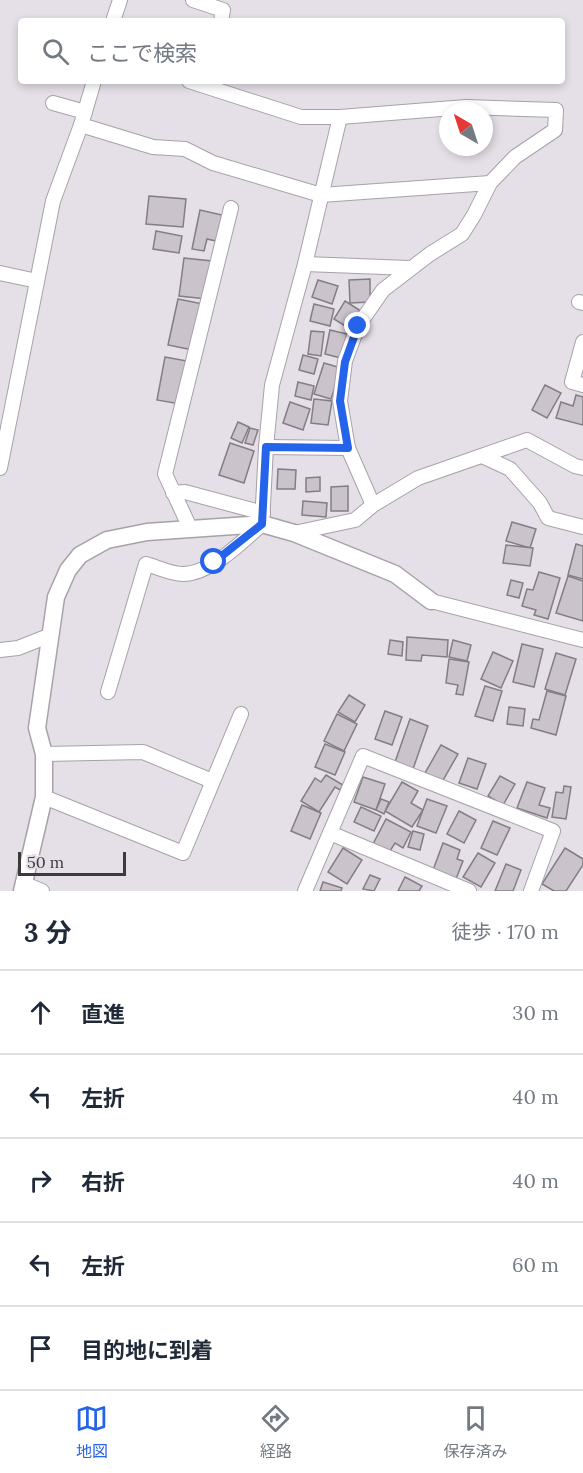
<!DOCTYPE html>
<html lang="ja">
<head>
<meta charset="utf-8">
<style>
	body { margin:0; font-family:Lora,"Noto Sans JP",serif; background:#f2f2f3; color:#1f2937 }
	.compass { position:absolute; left:439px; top:102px; width:54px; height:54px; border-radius:50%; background:#fff; box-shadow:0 3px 9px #0003; rotate:321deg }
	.scale { position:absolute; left:18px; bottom:15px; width:108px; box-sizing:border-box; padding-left:6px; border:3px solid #3d3a3e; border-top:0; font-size:16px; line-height:21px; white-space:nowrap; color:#3d3a3e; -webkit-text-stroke:4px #e5dfe8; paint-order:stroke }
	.stop { position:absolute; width:18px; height:18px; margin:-14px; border:4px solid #2563eb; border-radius:50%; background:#fff }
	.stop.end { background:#2563eb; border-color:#fff; box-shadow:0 2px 6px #0008 }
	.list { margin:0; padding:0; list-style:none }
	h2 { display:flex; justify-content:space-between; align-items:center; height:78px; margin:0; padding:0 24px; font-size:26px }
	h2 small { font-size:20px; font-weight:400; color:#747a83 }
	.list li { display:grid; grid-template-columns:39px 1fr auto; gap:18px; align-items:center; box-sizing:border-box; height:84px; padding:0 24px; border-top:2px solid #e0e1e3 }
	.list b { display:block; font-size:22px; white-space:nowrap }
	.list em { font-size:20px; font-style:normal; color:#747a83 }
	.icon { flex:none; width:33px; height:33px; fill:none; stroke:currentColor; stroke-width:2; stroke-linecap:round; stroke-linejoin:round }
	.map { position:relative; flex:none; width:583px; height:891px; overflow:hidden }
	.search { position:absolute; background:#fff; box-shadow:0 3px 9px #0003; left:18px; right:18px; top:18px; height:66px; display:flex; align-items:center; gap:15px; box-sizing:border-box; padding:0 21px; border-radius:6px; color:#747a83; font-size:22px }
	.sheet { height:498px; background:#fff }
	nav { display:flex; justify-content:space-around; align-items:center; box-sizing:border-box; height:84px; border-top:2px solid #e0e1e3; background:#fff; font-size:16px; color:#747a83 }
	nav a { display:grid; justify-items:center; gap:3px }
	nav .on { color:#2563eb }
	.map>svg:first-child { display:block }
</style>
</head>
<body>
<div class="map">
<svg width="583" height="891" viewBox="0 0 583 891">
	<rect width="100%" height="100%" fill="#e5dfe8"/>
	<!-- building -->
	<g fill="#cac3cc" stroke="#837d85" stroke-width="1.5">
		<polygon points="149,196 186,199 183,227 146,224"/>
		<polygon points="200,210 222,215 216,241 207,239 204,251 192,249"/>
		<polygon points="156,231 182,236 179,253 153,249"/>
		<polygon points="184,258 212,261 207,299 179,296"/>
		<polygon points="370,279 370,302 350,303 349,280"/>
		<polygon points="318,280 338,286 332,304 312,297"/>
		<polygon points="178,299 203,304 193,350 168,345"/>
		<polygon points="345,301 361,311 350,329 334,319"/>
		<polygon points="314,304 334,309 330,326 310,321"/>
		<polygon points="330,330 347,334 341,358 325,354"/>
		<polygon points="311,331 324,332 321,356 308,354"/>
		<polygon points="303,355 318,359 314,374 299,370"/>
		<polygon points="165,357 187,361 180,404 157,400"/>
		<polygon points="324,363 341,368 331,399 314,394"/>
		<polygon points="298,382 314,386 311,400 295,396"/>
		<polygon points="545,385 561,393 547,418 532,410"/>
		<polygon points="576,395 583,397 583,425 556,418 561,402 573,406"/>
		<polygon points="314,399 332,401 328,425 311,423"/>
		<polygon points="290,402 310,409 303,430 283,423"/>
		<polygon points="238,422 249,427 242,443 231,438"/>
		<polygon points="250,428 258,430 253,445 245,443"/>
		<polygon points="230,443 254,451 244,483 219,475"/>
		<polygon points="278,469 296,470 295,489 277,489"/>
		<polygon points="320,477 320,491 306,492 306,478"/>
		<polygon points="348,486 348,511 331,511 331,487"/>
		<polygon points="303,501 327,503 326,517 302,515"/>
		<polygon points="512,522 536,529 530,548 506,541"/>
		<polygon points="576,544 583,546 583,579 568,575"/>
		<polygon points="506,545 533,548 530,566 503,563"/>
		<polygon points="539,572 560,578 548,619 534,615 536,610 522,606 527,589 533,590"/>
		<polygon points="568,576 583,581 583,621 556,613"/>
		<polygon points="511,580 523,583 519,598 507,595"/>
		<polygon points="407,637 448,640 447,657 422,655 421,661 406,660"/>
		<polygon points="390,640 403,642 402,656 388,654"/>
		<polygon points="453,640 471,645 467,661 449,657"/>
		<polygon points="522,644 543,649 534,687 513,682"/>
		<polygon points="493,652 513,661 501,688 481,679"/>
		<polygon points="556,653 576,659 565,695 545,689"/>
		<polygon points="449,659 469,662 463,695 456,694 458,685 446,683"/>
		<polygon points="485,686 502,691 493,721 475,716"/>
		<polygon points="547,691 566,696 556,735 531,728 533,719 539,720"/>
		<polygon points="349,695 365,705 355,722 338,712"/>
		<polygon points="509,707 525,709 523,726 507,724"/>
		<polygon points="385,711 402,717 392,745 375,739"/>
		<polygon points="337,714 357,724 344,751 324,741"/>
		<polygon points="410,719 428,726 413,769 395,762"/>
		<polygon points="325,744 345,752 335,775 315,767"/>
		<polygon points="441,745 458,754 442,782 425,773"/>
		<polygon points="468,758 486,764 477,789 459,783"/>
		<polygon points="326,775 343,785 340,790 335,787 319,812 301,801 315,778 321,782"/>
		<polygon points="500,776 515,784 503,805 488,796"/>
		<polygon points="363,777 385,784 376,810 354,802"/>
		<polygon points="402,782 418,791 411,803 423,810 412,827 385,811"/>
		<polygon points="527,782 545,788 539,805 550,808 547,818 517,808"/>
		<polygon points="564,786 571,787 566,819 552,817 556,792 563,793"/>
		<polygon points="381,799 389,802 384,814 376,810"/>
		<polygon points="427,799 447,806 436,833 417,826"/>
		<polygon points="302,805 321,813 310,839 291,831"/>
		<polygon points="361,807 381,816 374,831 354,822"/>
		<polygon points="459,811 476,820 464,843 447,834"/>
		<polygon points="386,819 411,832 403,848 395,843 388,854 372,846"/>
		<polygon points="493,821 510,828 497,855 481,848"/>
		<polygon points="413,831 424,834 420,850 408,847"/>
		<polygon points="443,843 460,850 457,859 463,861 456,879 433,870"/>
		<polygon points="343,848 362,860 347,884 328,872"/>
		<polygon points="565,848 583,859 583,865 566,891 554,891 542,884"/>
		<polygon points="478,853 495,863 481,887 463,877"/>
		<polygon points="506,864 521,870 513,891 495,891"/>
		<polygon points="370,875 380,879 374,891 363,889"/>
		<polygon points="405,877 422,886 419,891 398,891"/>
		<polygon points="323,882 342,888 341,891 320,891"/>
	</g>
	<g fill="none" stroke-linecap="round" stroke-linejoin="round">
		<defs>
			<g id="minor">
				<polyline points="193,0 223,10 221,21"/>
				<polyline points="113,21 120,0"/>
				<polyline points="189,81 301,117 340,117 466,107 556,110 555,130 515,157 490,183 474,215 462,234 430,254 383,290 358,326 345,361 340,401 348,448 373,505"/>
				<polyline points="53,103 85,112"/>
				<polyline points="81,125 153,147 185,149 213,163 321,195 490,183"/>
				<polyline points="305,264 409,268"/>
				<polyline points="0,273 37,281"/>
				<polyline points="579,302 583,303"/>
				<polyline points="583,342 572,382 583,385"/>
				<polyline points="266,447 348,448"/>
				<polyline points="482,456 510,469 540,503 548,518 583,527"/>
				<polyline points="0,468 53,201 81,125 94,81"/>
				<polyline points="173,493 185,492 263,513"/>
				<polyline points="190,528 165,474 231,208"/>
				<polyline points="294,533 355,520 373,505 418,478 527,440 575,466 583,468"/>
				<polyline points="431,601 583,640"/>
				<polyline points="0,650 18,648 51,635"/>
				<path d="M108,692L146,564C157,567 171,574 183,574C210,574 243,541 262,524L266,447L272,385L305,264L340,117"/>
				<polyline points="44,754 143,752 212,781"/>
				<polyline points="44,797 183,853 241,714"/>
				<polyline points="330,833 469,891"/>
				<polyline points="23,883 42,891"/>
				<polyline points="305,891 363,756 553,831 531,891"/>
			</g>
			<polyline id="tertiary" points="22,891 44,797 44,754 37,728 56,597 68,570 80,555 107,540 147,532 262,524 294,533 395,574 431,601"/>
		</defs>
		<!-- minor casing -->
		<use href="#minor" stroke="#a8a1aa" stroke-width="16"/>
		<!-- tertiary casing -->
		<use href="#tertiary" stroke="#a8a1aa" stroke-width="19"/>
		<!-- minor -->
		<use href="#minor" stroke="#fff" stroke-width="14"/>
		<!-- tertiary -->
		<use href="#tertiary" stroke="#fff" stroke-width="16"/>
	</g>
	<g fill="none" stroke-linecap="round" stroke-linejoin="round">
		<!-- route -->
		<polyline stroke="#2563eb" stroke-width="8" points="214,562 262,524 266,447 348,448 340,401 345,362 358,326"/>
	</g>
</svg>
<svg class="compass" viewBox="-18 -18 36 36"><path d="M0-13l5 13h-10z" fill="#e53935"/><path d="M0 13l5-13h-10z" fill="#747a83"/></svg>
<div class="scale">50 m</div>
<div class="stop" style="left:214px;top:562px"></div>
<div class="stop end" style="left:358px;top:326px"></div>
<div class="search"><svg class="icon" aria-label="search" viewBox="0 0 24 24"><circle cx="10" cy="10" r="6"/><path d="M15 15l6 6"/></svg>ここで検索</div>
</div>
<section class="sheet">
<h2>3 分<small>徒歩 · 170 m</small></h2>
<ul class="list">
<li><svg class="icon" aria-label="ahead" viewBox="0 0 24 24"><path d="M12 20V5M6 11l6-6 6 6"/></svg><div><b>直進</b></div><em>30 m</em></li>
<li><svg class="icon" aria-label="left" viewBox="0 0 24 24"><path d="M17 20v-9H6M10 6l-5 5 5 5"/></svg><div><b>左折</b></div><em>40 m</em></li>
<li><svg class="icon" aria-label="right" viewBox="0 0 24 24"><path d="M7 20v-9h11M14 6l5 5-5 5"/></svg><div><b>右折</b></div><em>40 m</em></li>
<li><svg class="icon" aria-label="left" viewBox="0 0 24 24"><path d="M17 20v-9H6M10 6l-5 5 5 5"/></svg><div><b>左折</b></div><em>60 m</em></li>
<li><svg class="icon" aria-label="arrive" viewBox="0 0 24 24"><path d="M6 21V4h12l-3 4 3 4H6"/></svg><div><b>目的地に到着</b></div></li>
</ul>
</section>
<nav>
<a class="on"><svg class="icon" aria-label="map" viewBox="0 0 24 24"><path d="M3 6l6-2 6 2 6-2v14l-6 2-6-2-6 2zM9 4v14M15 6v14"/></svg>地図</a>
<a><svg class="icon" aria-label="directions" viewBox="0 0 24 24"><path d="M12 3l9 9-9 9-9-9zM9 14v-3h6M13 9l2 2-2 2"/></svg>経路</a>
<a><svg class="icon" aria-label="saved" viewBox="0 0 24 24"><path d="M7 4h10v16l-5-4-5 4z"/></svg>保存済み</a>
</nav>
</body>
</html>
